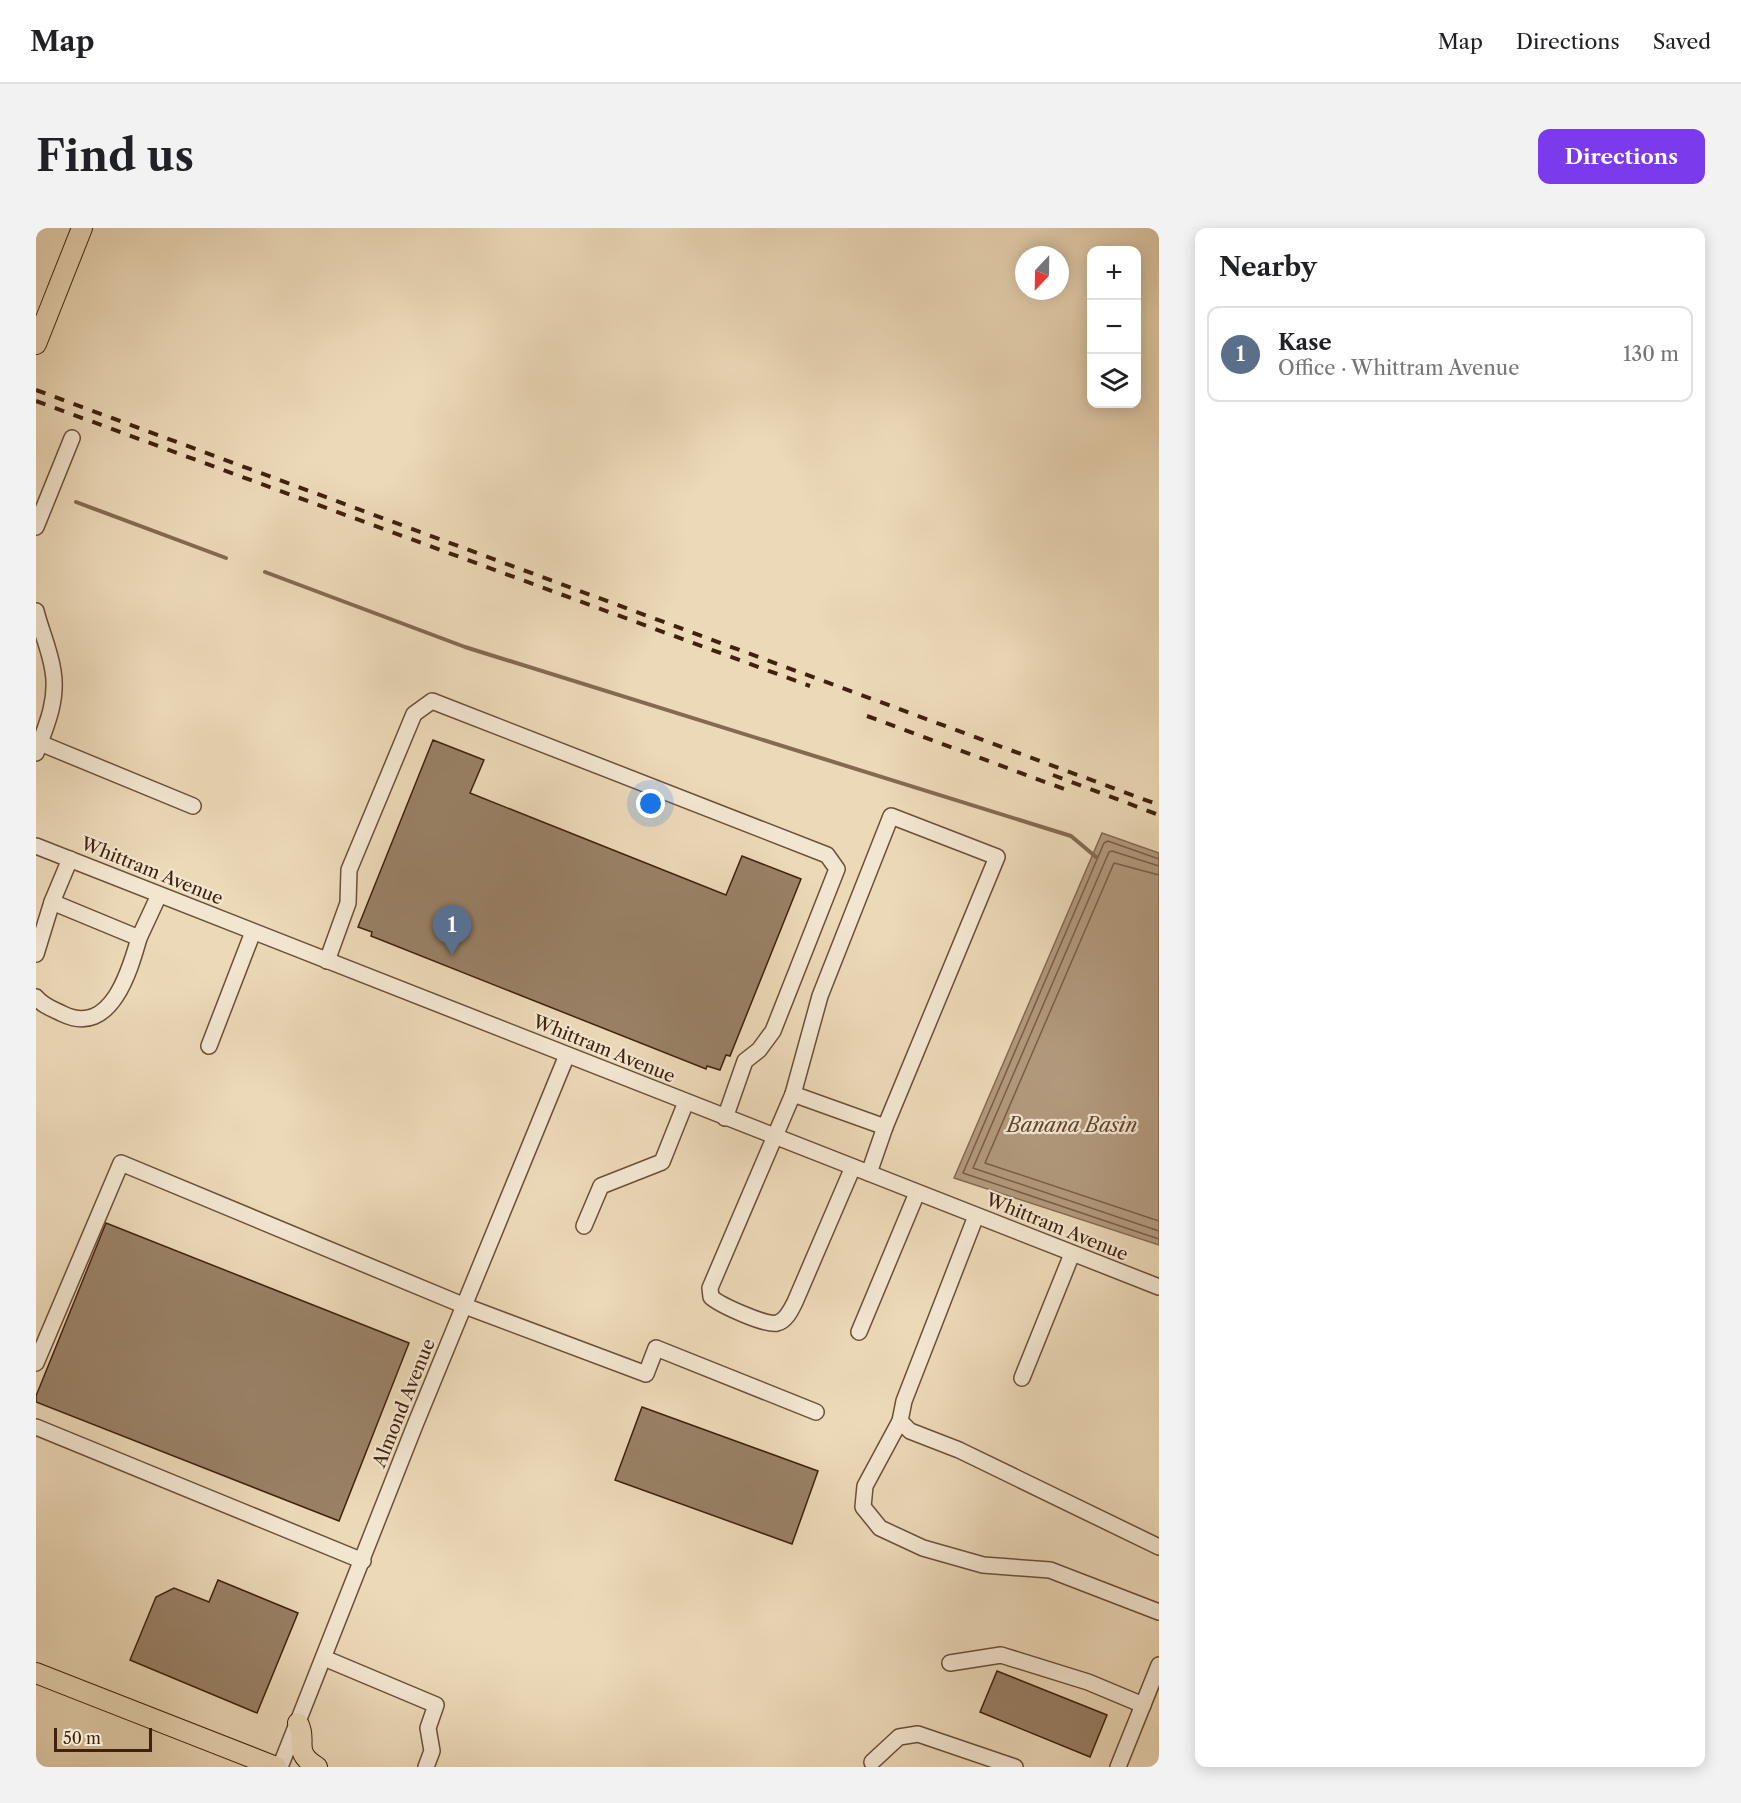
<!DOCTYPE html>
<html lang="en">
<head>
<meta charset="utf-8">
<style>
	body { margin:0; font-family:"Libre Caslon Text",serif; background:#f2f2f2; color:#202124 }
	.controls { position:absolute; right:18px; top:18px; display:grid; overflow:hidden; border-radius:12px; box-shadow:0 3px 15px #0003 }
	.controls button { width:54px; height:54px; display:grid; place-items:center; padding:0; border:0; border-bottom:2px solid #e0e0e0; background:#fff; color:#202124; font:30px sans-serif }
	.compass { position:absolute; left:979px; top:18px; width:54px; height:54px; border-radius:50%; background:#fff; box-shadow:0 3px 15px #0003; rotate:202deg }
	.scale { position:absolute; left:18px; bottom:15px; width:98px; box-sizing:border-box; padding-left:6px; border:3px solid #40210d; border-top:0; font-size:16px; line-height:21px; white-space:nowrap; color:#40210d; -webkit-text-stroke:4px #f3e6d1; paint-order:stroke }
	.you { position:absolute; left:615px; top:576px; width:21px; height:21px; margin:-15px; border:4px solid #fff; border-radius:50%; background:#1a73e8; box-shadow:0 0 0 9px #1a73e833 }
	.badge { display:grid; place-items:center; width:39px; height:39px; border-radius:50%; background:#7c3aed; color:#fff; font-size:20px; font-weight:700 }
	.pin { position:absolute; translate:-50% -50px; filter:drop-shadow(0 2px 3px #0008) }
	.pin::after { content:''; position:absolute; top:32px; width:21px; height:18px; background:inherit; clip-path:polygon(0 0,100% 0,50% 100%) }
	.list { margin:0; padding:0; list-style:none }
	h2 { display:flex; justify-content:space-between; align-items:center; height:78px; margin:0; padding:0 24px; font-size:26px }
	h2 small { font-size:20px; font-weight:400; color:#757577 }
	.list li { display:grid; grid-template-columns:39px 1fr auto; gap:18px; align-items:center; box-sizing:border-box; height:96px; margin:0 12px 12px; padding:0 12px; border:2px solid #e0e0e0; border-radius:12px }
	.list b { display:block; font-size:22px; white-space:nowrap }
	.list p { margin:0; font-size:20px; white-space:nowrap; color:#757577 }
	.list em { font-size:20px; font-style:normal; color:#757577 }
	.icon { flex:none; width:33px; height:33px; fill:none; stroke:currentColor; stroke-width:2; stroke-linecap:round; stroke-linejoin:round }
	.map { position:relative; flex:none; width:1123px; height:1539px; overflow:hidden; border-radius:12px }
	header { display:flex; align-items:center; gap:36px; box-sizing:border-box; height:84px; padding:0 30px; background:#fff; border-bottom:2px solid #e0e0e0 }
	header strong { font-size:28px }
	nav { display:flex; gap:33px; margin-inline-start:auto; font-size:21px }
	.intro { display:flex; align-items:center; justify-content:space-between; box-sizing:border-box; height:144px; padding:0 36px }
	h1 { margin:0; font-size:42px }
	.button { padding:15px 27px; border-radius:12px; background:#7c3aed; color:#fff; font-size:21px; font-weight:700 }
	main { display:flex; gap:36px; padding:0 36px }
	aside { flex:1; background:#fff; border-radius:12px; box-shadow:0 3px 15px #0003 }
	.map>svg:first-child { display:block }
</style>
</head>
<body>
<header>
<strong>Map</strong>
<nav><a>Map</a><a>Directions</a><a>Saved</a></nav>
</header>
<div class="intro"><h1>Find us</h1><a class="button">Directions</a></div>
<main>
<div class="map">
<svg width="1123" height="1539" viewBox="0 0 1123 1539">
	<rect width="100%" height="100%" fill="#ecd9b8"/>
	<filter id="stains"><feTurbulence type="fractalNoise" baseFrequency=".00333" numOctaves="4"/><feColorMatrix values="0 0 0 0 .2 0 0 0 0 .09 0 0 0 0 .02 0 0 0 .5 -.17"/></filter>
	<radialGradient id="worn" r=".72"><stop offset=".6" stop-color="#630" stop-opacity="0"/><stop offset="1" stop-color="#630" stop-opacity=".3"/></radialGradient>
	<!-- water -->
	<polygon fill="#b29a7e" stroke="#846a51" stroke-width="1.5" points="1066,605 1123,625 1123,1017 918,950"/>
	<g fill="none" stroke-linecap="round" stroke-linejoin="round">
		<!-- shore -->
		<g stroke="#795e46" stroke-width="1.5">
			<polyline points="1123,631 1072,613 1068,615 927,945 1123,1011"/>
			<polyline points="1123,638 1076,623 1073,624 937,940 1123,1003"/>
			<polyline points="1123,647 1078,635 949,935 1123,993"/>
		</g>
		<!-- stream -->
		<g stroke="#846a51" stroke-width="4">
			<polyline points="40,274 190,330"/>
			<polyline points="229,344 429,419 1035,608 1060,629"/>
		</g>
	</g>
	<!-- building -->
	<g fill="#998166" stroke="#40210d" stroke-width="1.5">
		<polygon points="397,512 448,532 434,565 690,667 706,628 765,651 694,828 690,827 684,842 671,838 670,841 335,708 336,704 322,699"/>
		<polygon points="70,995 373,1115 303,1293 0,1174 0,1168"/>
		<polygon points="606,1179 782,1243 756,1316 579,1252"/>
		<polygon points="182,1352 262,1385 221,1485 94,1432 120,1369 138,1360 173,1374"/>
		<polygon points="961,1443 1071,1487 1054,1529 944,1484"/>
	</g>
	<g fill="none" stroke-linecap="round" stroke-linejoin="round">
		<defs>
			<g id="minor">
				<polyline points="0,299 36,210"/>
				<path d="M0,383C5,403 14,422 17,443C22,472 10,499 0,525"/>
				<polyline points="4,515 157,578"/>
				<polyline points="0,618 1123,1059"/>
				<polyline points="34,631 16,674 103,710 123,667"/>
				<polyline points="0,726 16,674"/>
				<polyline points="291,733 312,675 313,642 378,486 396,473 791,627 801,641 737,803 723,822 709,833 689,890"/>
				<path d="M0,769C7,778 17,781 27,786C75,809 94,742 103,710"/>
				<polyline points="173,818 217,704"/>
				<polyline points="757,866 784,768 855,588 961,629 849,899"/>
				<path d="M817,939L759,1074C755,1082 750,1093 741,1095C730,1098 684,1077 675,1069L674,1060L757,866L849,899L833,945"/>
				<polyline points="940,988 868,1173 864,1193 874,1203 923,1222 1123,1319"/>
				<polyline points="548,998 565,958 626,934 650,874"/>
				<polyline points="823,1104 881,965"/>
				<polyline points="0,1135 85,935 429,1078 610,1146 620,1120 780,1184"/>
				<polyline points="986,1150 1036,1026"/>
				<polyline points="864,1193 829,1258 827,1279 844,1300 887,1320 947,1337 1014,1342 1123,1384"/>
				<polyline points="0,1199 327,1333"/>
				<polyline points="288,1430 400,1477 392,1500 396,1523 390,1539"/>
				<polyline points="914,1435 965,1427 1052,1454 1107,1477"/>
				<polyline points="836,1534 863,1509 882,1506 979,1539"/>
				<polyline points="244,1539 379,1197 531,827"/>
				<polyline points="1082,1539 1123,1437"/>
			</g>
			<g id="major">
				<polyline points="0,116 46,0"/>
				<polyline points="0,1445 240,1539"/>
				<path d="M262,1495C272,1513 255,1523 281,1539"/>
			</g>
		</defs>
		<!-- minor casing -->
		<use href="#minor" stroke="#6b4f38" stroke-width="18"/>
		<!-- major casing -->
		<use href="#major" stroke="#40210d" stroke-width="22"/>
		<!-- minor -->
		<use href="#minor" stroke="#f3e6d1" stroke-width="15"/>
		<!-- major -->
		<use href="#major" stroke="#ecd9b8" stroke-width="20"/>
		<!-- rail -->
		<g stroke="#40210d" stroke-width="4" stroke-dasharray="10 10" stroke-linecap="butt">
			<polyline points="0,162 1123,577"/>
			<polyline points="0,173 774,458"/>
			<polyline points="831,488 1028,561"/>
			<polyline points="1017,547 1123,587"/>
		</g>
	</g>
	<g text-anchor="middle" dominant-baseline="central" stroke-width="4.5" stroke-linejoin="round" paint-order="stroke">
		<!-- street labels -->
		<g font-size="18" fill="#40210d" stroke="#f3e6d1">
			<text transform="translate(116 643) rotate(22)">Whittram Avenue</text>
			<text transform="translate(568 821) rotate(22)">Whittram Avenue</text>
			<text transform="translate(1021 999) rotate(22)">Whittram Avenue</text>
			<text transform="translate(368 1175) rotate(-68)">Almond Avenue</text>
		</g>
		<!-- water labels -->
		<g font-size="20" font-style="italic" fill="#62452f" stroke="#f3e6d1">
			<text x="1036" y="897">Banana Basin</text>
		</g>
	</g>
	<rect width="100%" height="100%" filter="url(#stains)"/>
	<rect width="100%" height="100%" fill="url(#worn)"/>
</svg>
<div class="controls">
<button>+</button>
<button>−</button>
<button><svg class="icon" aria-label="layers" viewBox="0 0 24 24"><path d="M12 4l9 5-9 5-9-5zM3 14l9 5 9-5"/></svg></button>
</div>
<svg class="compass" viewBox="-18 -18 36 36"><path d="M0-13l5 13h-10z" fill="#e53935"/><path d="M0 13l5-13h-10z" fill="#757577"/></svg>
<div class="scale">50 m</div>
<div class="you"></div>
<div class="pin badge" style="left:416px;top:727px;background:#5c6f8a">1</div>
</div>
<aside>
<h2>Nearby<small></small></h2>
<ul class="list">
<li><span class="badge" style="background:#5c6f8a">1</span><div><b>Kase</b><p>Office · Whittram Avenue</p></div><em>130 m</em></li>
</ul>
</aside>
</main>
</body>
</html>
